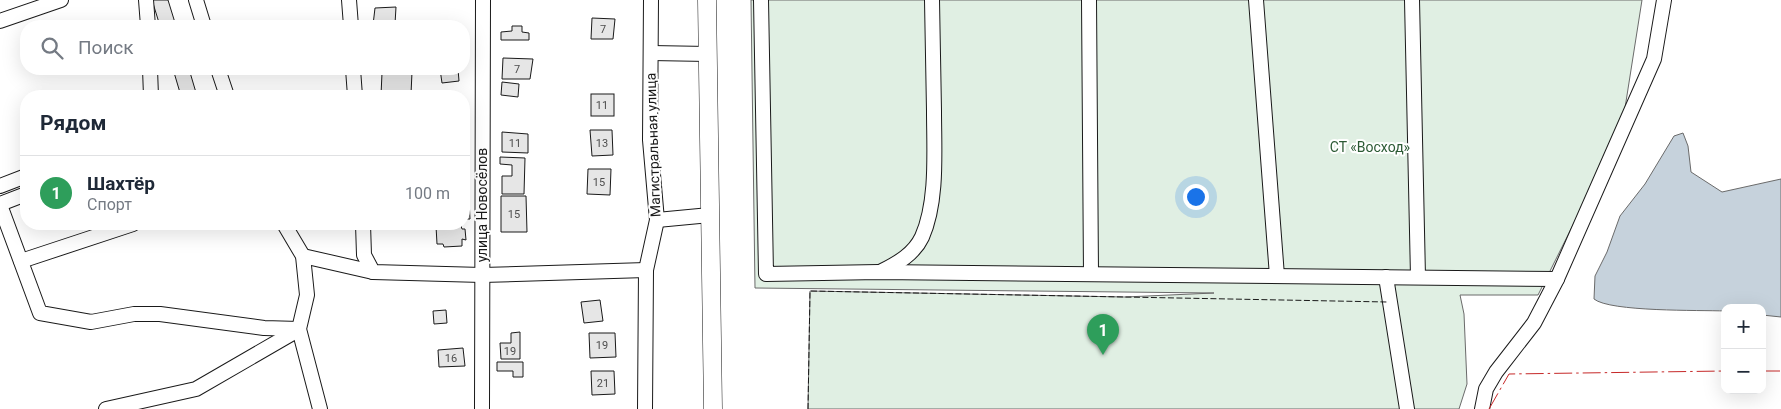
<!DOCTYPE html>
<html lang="ru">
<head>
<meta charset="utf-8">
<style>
	body { margin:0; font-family:Roboto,sans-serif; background:#f6f6f7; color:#1f2937 }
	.controls { position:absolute; right:15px; bottom:15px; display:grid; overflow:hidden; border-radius:10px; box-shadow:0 5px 20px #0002 }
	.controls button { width:45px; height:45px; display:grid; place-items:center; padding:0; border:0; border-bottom:1px solid #e0e1e3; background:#fff; color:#1f2937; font:25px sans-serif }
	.you { position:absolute; left:1195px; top:196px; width:18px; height:18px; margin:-12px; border:4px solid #fff; border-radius:50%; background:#1a73e8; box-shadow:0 0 0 8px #1a73e833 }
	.badge { display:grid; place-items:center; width:32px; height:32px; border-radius:50%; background:#db2777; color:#fff; font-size:16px; font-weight:700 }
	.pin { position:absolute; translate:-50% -41px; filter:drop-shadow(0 1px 2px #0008) }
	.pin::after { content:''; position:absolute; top:26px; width:18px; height:15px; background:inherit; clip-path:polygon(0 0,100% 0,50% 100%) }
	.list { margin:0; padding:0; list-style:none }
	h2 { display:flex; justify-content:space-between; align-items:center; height:65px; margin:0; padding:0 20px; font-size:21px }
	h2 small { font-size:16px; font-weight:400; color:#747a83 }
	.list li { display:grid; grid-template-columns:32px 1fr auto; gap:15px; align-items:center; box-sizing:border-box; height:75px; padding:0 20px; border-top:1px solid #e0e1e3 }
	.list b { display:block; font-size:19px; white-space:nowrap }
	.list p { margin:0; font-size:16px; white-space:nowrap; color:#747a83 }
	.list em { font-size:16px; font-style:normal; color:#747a83 }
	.icon { flex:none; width:28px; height:28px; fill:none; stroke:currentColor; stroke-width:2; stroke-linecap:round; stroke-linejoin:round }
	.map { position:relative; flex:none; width:1781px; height:409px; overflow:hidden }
	.search { position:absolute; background:#fff; box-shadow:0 5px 20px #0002; left:20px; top:20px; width:450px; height:55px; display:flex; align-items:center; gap:12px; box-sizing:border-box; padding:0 18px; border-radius:20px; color:#747a83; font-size:19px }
	.panel { position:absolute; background:#fff; box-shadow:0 5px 20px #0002; left:20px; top:90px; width:450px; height:140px; border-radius:20px }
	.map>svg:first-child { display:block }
</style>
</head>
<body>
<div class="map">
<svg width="1781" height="409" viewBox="0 0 1781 409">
	<rect width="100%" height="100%" fill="#fff"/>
	<!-- green -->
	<polygon fill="#e0efe3" stroke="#6a6a6a" points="751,0 1642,0 1622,127 1538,295 1460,295 1464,314 1467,384 1459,409 808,409 810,291 1125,297 1214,293 755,288"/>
	<!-- water -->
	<path fill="#c6d2dc" stroke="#6a6a6a" d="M1683,133L1688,146L1691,172L1722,192L1781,179V317L1762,315V308H1725V311C1700,310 1610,312 1594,299L1595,276L1607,252L1620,216L1645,184L1674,136Z"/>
	<!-- building -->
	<g fill="#e6e6e6" stroke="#1a1a1a">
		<polygon points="152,0 168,0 176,26 160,26"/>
		<polygon points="396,7 395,24 373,25 375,8"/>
		<polygon points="592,18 615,19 613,39 591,39"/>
		<polygon points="512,26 522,26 522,32 529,33 529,40 501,40 501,32 512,31"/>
		<polygon points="503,58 533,59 530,79 502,79"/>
		<polygon points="173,69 189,69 197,96 181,96"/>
		<polygon points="440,69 458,69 459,81 442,83"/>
		<polygon points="412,72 411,94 381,95 382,73"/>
		<polygon points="502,82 519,84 518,97 501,95"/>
		<rect x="591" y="94" width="23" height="22"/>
		<polygon points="590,130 612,130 613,155 592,156"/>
		<polygon points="502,132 528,134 528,153 502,152"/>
		<polygon points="500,157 525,158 524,194 502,194 502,176 512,176 512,165 500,164"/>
		<polygon points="588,169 611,169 610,195 587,194"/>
		<polygon points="501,196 526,196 527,232 501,232"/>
		<polygon points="464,199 469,199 470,219 464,219"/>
		<polygon points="436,226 461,226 462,229 465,229 466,240 462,239 462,246 444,247 443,244 437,244"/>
		<polygon points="600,300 603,321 584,323 581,302"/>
		<polygon points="446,310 447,323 434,324 433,311"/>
		<polygon points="520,332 520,359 501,359 500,343 511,343 511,333"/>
		<polygon points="589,333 615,333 616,357 590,358"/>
		<polygon points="463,348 465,366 439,367 438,350"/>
		<polygon points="497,362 523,362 523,377 513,377 513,371 497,371"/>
		<polygon points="591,371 614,371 615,394 592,395"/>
	</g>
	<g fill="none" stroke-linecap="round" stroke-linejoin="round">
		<defs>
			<g id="minor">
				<polyline points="146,0 148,26"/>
				<polyline points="196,0 204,26"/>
				<polyline points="349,0 351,26"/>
				<polyline points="761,0 766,274 879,272 1557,279"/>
				<polyline points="1089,0 1091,274"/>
				<polyline points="1256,0 1277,276"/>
				<polyline points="1412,0 1418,277"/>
				<polyline points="0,21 61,0"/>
				<polyline points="651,53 708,54"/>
				<polyline points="150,69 151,96"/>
				<polyline points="218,69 227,96"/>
				<polyline points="353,69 355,96"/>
				<polyline points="0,186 26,176"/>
				<polyline points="0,204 26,194"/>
				<polyline points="0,205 40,313 91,322 134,314 160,314 264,328 299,329"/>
				<polyline points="657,220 710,215"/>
				<polyline points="284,224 303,256 307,295 299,329 320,409"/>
				<polyline points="363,224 364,255 373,272 482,275 646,270"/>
				<polyline points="303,256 373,272"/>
				<polyline points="21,261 133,224"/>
				<path d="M882,271C898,263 914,254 922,237C938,201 934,150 934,111C933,74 933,37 932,0"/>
				<polyline points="1386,277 1407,409"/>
				<polyline points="106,409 196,389 298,330"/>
				<polyline points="482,409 483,0"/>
				<polyline points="645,409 646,270 657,220 650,140 651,0"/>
				<polyline points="1482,409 1486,389 1496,372 1534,323 1557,279 1654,59 1664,0"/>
			</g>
			<polyline id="major" points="707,0 713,409"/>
		</defs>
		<!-- minor casing -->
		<use href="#minor" stroke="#1a1a1a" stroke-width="16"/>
		<!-- major casing -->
		<use href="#major" stroke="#1a1a1a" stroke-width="19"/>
		<!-- minor -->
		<use href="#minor" stroke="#fff" stroke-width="14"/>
		<!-- major -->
		<use href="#major" stroke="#fff" stroke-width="18"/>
		<!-- fence -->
		<polyline stroke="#1a1a1a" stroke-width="1" stroke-dasharray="6 2.5" stroke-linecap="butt" points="808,409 810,291 1387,302"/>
		<!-- power -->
		<g stroke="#c62828" stroke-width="1" stroke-dasharray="18 4 2.5 4" stroke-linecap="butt">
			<polyline points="1762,371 1781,371"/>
			<polyline points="1489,409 1509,374 1725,371"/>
		</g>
	</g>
	<g text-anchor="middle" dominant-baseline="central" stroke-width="4" stroke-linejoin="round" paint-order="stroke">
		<!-- number labels -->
		<g font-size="11" fill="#4d4d4d">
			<text x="603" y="29">7</text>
			<text x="517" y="69">7</text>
			<text x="602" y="105">11</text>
			<text x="515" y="143">11</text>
			<text x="602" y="143">13</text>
			<text x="599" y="182">15</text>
			<text x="514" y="214">15</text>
			<text x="602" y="345">19</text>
			<text x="510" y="351">19</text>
			<text x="451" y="358">16</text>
			<text x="603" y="383">21</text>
		</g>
		<!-- street labels -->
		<g font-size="14" fill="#1a1a1a" stroke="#fff">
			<text transform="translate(653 145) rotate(-92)">Магистральная улица</text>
			<text transform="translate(482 205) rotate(-90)">улица Новосёлов</text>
		</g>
		<!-- park labels -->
		<g font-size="14" fill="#2b5a34" stroke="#fff">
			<text x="1370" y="147">СТ «Восход»</text>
		</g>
	</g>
</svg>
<div class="controls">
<button>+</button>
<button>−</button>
</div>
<div class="you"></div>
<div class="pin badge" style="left:1103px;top:355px;background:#2e9e5b">1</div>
<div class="search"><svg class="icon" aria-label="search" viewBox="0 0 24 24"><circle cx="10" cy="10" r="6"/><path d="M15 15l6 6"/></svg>Поиск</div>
<section class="panel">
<h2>Рядом<small></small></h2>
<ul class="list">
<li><span class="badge" style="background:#2e9e5b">1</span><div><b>Шахтёр</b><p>Спорт</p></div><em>100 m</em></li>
</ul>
</section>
</div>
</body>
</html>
